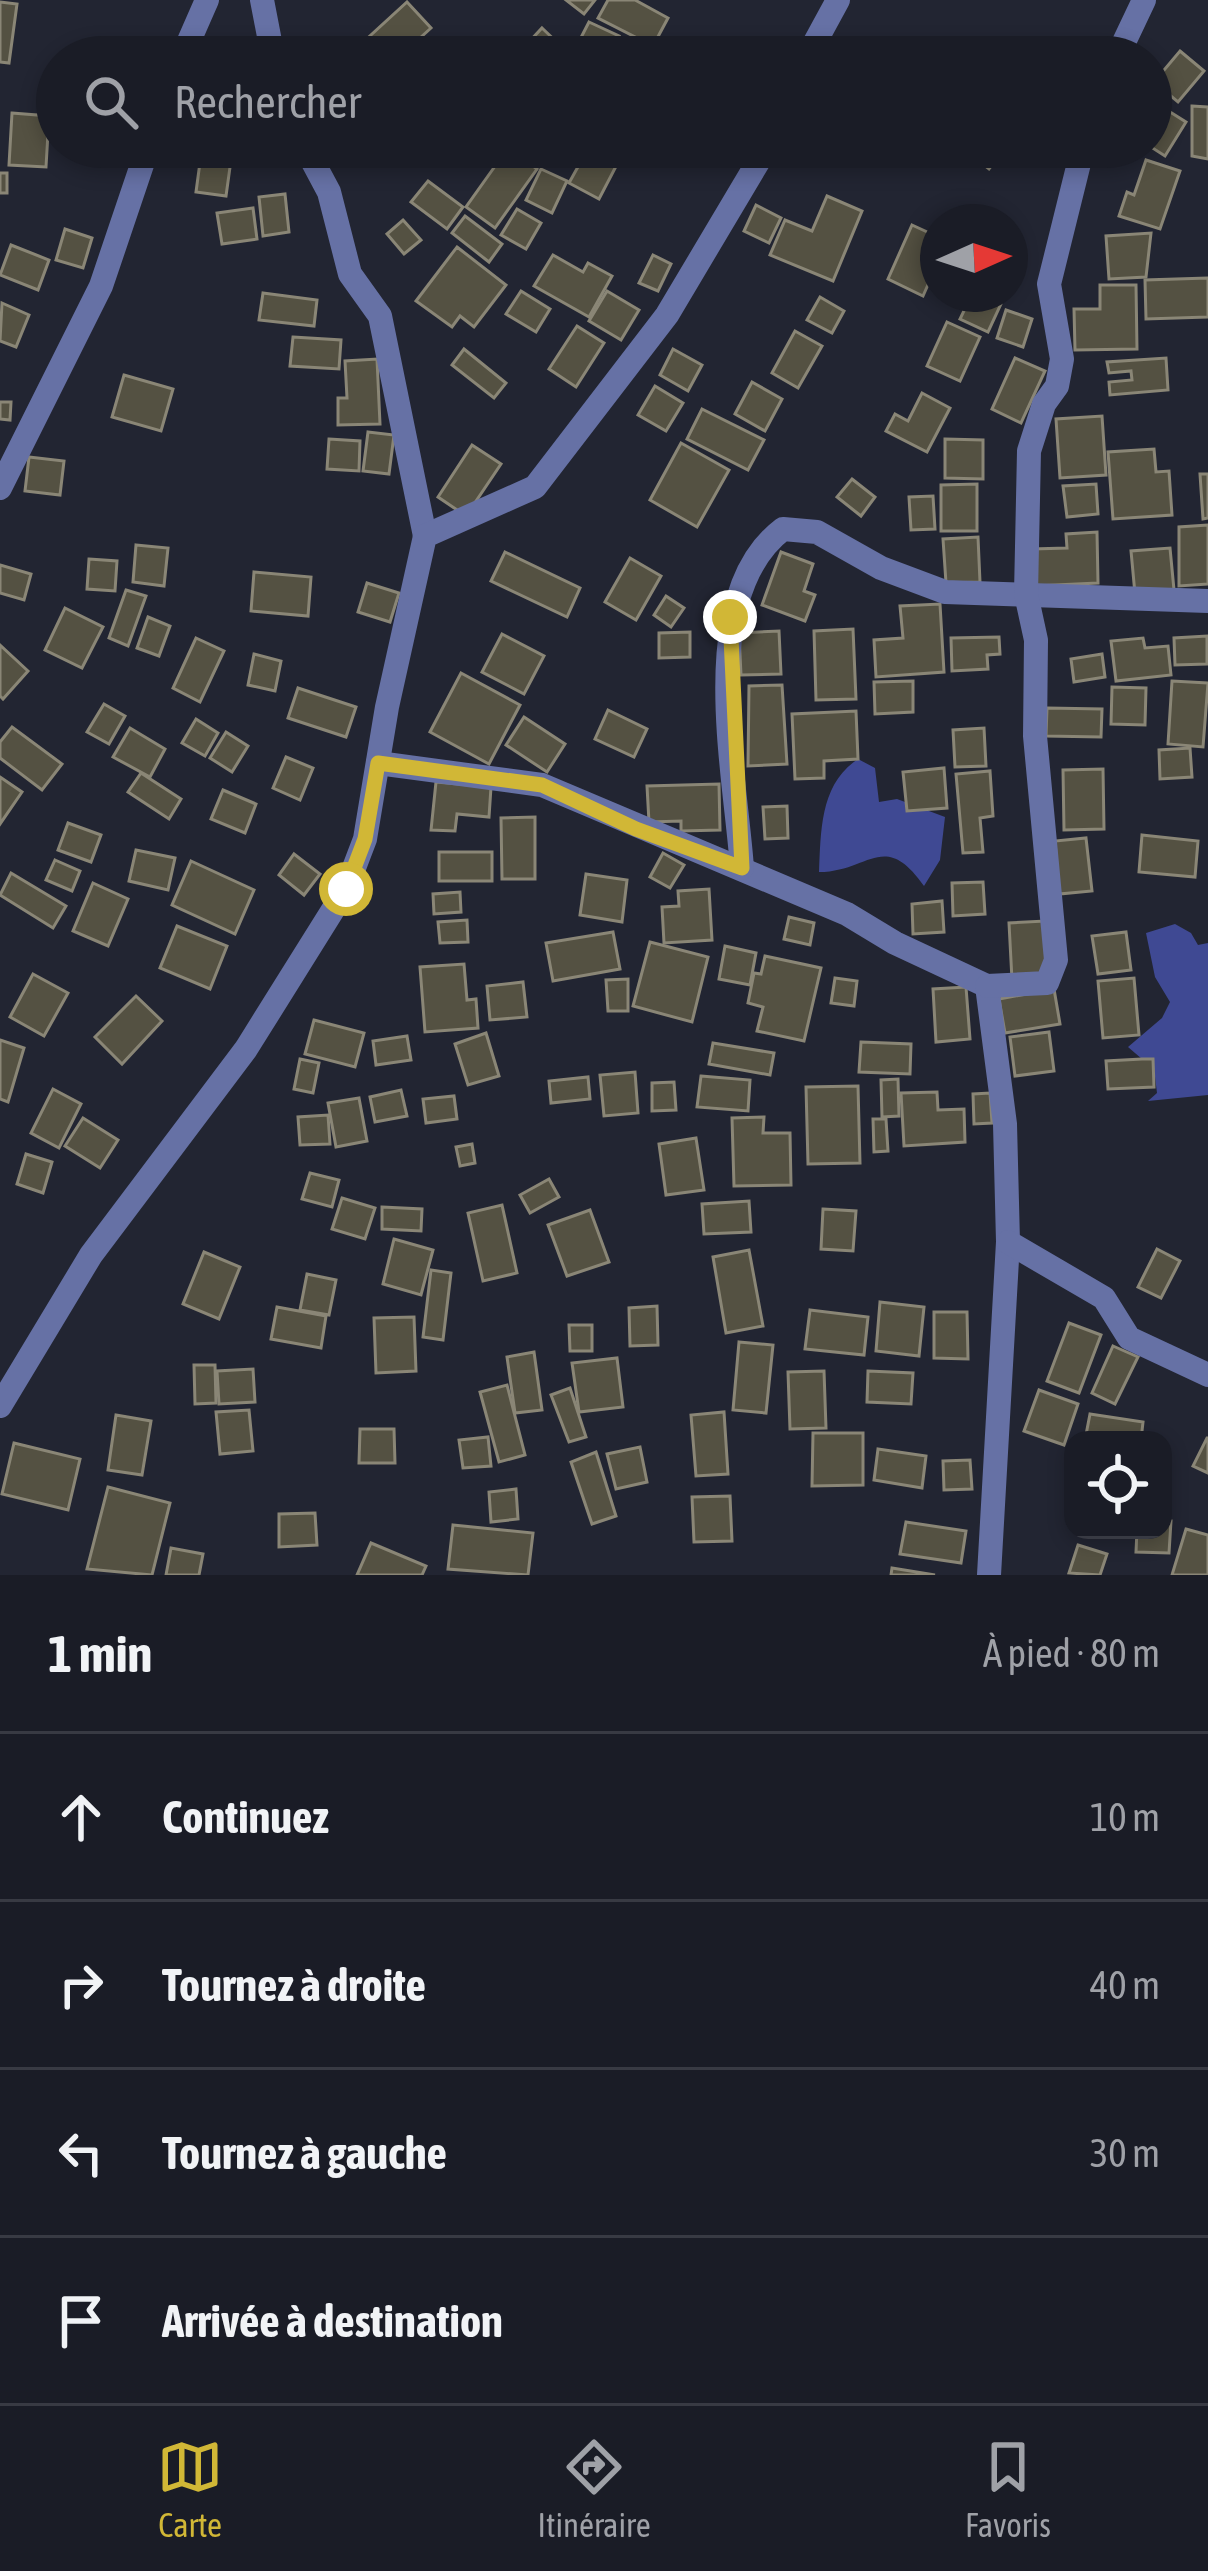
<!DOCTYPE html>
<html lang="fr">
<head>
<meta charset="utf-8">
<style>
	body { margin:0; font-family:"Asap Condensed",sans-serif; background:#272932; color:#f1f3f6 }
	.controls { position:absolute; right:36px; bottom:36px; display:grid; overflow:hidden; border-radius:24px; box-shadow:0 6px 18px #0003 }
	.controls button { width:108px; height:108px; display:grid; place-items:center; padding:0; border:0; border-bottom:3px solid #383a43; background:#1a1c26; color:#f1f3f6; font:60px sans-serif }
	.compass { position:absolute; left:920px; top:204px; width:108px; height:108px; border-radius:50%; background:#1a1c26; box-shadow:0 6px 18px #0003; rotate:87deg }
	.stop { position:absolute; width:36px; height:36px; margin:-27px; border:9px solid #d1b736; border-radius:50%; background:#fff }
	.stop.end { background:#d1b736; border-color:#fff; box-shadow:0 3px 12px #0008 }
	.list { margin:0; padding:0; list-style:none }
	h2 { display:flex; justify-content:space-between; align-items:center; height:156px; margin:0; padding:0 48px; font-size:51px }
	h2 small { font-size:39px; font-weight:400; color:#9fa1a7 }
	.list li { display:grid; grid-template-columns:78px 1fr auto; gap:36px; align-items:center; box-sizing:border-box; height:168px; padding:0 48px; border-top:3px solid #383a43 }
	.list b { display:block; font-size:45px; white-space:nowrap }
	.list em { font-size:39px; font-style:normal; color:#9fa1a7 }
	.icon { flex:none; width:66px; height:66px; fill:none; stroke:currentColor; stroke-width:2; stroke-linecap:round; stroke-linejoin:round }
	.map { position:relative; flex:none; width:1208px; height:1575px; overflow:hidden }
	.search { position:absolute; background:#1a1c26; box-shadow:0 6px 18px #0003; left:36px; right:36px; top:36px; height:132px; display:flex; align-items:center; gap:30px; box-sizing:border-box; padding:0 42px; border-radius:66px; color:#9fa1a7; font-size:45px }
	.sheet { height:828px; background:#1a1c26 }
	nav { display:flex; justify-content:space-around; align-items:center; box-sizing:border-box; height:168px; border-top:3px solid #383a43; background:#1a1c26; font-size:33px; color:#9fa1a7 }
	nav a { display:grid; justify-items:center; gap:6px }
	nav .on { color:#d1b736 }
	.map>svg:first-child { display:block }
</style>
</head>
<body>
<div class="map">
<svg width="1208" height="1575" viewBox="0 0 1208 1575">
	<rect width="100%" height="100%" fill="#222532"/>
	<!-- forest -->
	<g fill="#3f4993">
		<path d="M858,759L875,768L879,802L897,799L945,817L940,860L924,886C884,829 869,872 819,872C821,830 820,784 858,759Z"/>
		<polygon points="1175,924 1191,933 1198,945 1208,943 1208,1095 1148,1101 1157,1093 1153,1060 1142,1059 1128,1047 1162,1018 1170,1002 1155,977 1146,933"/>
	</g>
	<!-- building -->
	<g fill="#545142" stroke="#8a8676" stroke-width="3">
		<polygon points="566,0 595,0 584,14"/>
		<polygon points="608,0 635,0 668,18 653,46 598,18"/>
		<polygon points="0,2 17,4 9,63 0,62"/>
		<polygon points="407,2 431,28 399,57 347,57"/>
		<polygon points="589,22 619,36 608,57 572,55"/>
		<polygon points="542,28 567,52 563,57 515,57"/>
		<polygon points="1180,51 1204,71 1178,102 1154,82"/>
		<polygon points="1151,100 1186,122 1165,156 1151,147"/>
		<polygon points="1192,106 1208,107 1208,159 1192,156"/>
		<polygon points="12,113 49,116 46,167 9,165"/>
		<polygon points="468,147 499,147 487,162"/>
		<polygon points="589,147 625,149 599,199 569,183"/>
		<polygon points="687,147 728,147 718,166"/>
		<polygon points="961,147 1006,147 989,169"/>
		<polygon points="508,148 537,169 495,228 466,207"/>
		<polygon points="201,155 231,160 226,196 196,192"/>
		<polygon points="1146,160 1180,171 1160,229 1119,216 1127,192 1134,195"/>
		<polygon points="541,169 567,181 552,213 526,200"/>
		<rect x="0" y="173" width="7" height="20"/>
		<polygon points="428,181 463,207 447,229 411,202"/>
		<polygon points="285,194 289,232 263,236 259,197"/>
		<polygon points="827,196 862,211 833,281 770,255 785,220 812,231"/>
		<polygon points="756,205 781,218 769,243 744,231"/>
		<polygon points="253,208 257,239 222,244 217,213"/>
		<polygon points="517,209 541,223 526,249 501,235"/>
		<polygon points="465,216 502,244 489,262 452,233"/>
		<polygon points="403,220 421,240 404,254 387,234"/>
		<polygon points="912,225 938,237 938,262 923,296 888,279"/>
		<polygon points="65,229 92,238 83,268 56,260"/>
		<polygon points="1151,233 1146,277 1109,279 1106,236"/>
		<polygon points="11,245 49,260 38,290 0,275"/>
		<polygon points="457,247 506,285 474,327 460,316 452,327 416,301"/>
		<polygon points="553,255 583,272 588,263 612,276 589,317 534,286"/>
		<polygon points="653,255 671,264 658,291 639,283"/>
		<polygon points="1208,278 1208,317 1146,319 1145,280"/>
		<polygon points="1100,285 1136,285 1137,349 1075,350 1074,309 1100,309"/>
		<polygon points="521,291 550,309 536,332 506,314"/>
		<polygon points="607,291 639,310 621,340 589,321"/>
		<polygon points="263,293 317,300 314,326 259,320"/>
		<polygon points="972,294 1001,304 988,332 960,319"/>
		<polygon points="820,297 844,311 832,333 807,320"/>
		<polygon points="2,303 29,315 16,347 0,341"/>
		<polygon points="1006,310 1032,319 1023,347 997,338"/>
		<polygon points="947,322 980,337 960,381 927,366"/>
		<polygon points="577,326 604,343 576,387 549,369"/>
		<polygon points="795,331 822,346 798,388 772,373"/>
		<polygon points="293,337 341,340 339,369 290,366"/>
		<polygon points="464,349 506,383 494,398 452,365"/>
		<polygon points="673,349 702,365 688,391 660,375"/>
		<polygon points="1015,358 1045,371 1021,423 992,409"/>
		<polygon points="1166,358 1168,390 1110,395 1109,382 1132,380 1131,371 1109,373 1107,362"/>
		<polygon points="377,359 380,424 338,425 338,398 347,398 345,361"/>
		<polygon points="124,375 173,389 161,431 112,417"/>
		<polygon points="752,382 782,399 765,431 735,414"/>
		<polygon points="655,386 683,403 666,431 638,415"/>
		<polygon points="922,393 950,408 927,452 886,431 895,414 908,421"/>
		<polygon points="0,402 11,402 10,420 0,419"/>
		<polygon points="702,409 764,440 748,470 687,439"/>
		<polygon points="1102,416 1106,475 1060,478 1056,419"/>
		<polygon points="368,432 394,435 389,474 363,471"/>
		<polygon points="329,439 360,441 359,471 327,469"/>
		<polygon points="945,439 983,440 983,479 945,478"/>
		<polygon points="681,443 729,470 697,527 650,500"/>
		<polygon points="472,445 501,464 466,516 438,497"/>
		<polygon points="1154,449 1156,472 1169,471 1172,515 1113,519 1108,452"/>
		<polygon points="29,457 64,461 60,495 25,491"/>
		<polygon points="1200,474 1208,474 1208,518 1203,519"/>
		<polygon points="852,479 875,497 861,516 837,497"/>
		<polygon points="977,484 977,531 941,531 941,485"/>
		<polygon points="1096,484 1098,514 1067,517 1063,486"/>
		<polygon points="933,496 935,529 911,530 909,497"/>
		<polygon points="1208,525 1208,584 1179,586 1179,527"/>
		<polygon points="1097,532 1098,583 1033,586 1032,549 1067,548 1066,534"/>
		<polygon points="978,537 980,582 946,583 943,539"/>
		<polygon points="136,545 168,548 164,586 133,582"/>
		<polygon points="1170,548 1174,590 1135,594 1131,551"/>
		<polygon points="505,552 580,588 567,617 491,581"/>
		<polygon points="781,552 813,564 804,591 815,595 805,621 762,605"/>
		<polygon points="630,558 661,576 636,620 605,602"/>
		<polygon points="89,559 117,561 115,591 87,589"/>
		<polygon points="0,565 31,574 24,600 0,593"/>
		<polygon points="254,572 311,577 308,616 251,611"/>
		<polygon points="367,583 399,593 390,622 358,612"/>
		<polygon points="126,590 146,596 128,646 109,638"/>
		<polygon points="666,596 684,608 671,627 654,615"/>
		<polygon points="940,604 944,672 876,677 874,640 903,638 900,606"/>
		<polygon points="65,608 103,627 82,668 45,650"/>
		<polygon points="148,617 170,626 159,656 137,648"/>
		<polygon points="853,629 856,699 816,700 814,631"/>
		<polygon points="779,631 781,674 741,675 739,633"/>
		<polygon points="690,632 690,657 659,658 659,633"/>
		<polygon points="502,634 544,656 524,694 482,672"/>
		<polygon points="1207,636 1207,664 1175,665 1174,638"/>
		<polygon points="999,637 1000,654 987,655 988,669 952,671 951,638"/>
		<polygon points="196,638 224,651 200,702 173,688"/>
		<polygon points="1143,638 1145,648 1168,646 1171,675 1116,681 1111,641"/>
		<polygon points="0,645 28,671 3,699 0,696"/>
		<polygon points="254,654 281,661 275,691 248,685"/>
		<polygon points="1102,654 1105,677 1074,682 1071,659"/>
		<polygon points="461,673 520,705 489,764 430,732"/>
		<polygon points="913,681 913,712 875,714 874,682"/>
		<polygon points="1172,681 1208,683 1203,747 1168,744"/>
		<polygon points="782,685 787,764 748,766 749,686"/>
		<polygon points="1112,687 1146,688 1145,725 1111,724"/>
		<polygon points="298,688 356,707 346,737 288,718"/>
		<polygon points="104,704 125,716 109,744 87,732"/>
		<polygon points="1047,708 1102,709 1101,737 1046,736"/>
		<polygon points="608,710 647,729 634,757 595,739"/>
		<polygon points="856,711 858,759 824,761 824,778 795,779 792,714"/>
		<polygon points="524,717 565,744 547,772 506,745"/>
		<polygon points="196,719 218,733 205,756 182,743"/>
		<polygon points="12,727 62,764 42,790 0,758 0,742"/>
		<polygon points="130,728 165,749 150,777 113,757"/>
		<polygon points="984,728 986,766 955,767 953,730"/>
		<polygon points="226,732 248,746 232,772 210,758"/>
		<polygon points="1190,748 1192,777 1160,779 1159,750"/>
		<polygon points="286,757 313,768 300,800 273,788"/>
		<polygon points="944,768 947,808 907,811 903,772"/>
		<polygon points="1103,769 1104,829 1064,830 1063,770"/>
		<polygon points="990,771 993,816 980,818 983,852 963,853 956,774"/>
		<polygon points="141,773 181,799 169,819 128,792"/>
		<polygon points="0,777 22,792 0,824"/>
		<polygon points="436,782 491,787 489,817 457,814 455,831 431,830"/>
		<polygon points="719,784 720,830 681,831 681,821 649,822 647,786"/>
		<polygon points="223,790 256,804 245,833 211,819"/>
		<polygon points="787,806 788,838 765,839 763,807"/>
		<polygon points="535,817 535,879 502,879 501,818"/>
		<polygon points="68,823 101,835 91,862 58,850"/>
		<polygon points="1142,835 1198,841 1195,877 1139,872"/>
		<polygon points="1086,838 1092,891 1059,894 1055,841"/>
		<polygon points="136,850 175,858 168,890 129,881"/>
		<rect x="439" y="852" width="53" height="29"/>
		<polygon points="663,853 684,865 670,888 650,877"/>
		<polygon points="294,854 320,874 304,895 279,875"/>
		<polygon points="55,860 80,871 72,891 46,880"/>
		<polygon points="191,861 254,890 235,934 172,905"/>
		<polygon points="11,873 66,906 53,928 0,895"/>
		<polygon points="586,874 627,880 622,922 580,915"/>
		<polygon points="983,882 985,914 953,916 952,883"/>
		<polygon points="93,883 128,899 108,946 73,931"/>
		<polygon points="709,889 712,940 664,943 662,907 679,906 678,891"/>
		<polygon points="460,892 461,912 434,914 433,894"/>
		<polygon points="942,901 944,932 913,934 912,904"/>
		<polygon points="789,917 814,923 810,945 784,939"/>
		<polygon points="467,920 468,942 440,943 438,922"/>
		<polygon points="1045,921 1047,978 1012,980 1009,923"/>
		<polygon points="177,926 227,946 210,989 160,968"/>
		<polygon points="613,932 620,969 553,981 546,943"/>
		<polygon points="1126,932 1131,970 1098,974 1092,936"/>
		<polygon points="650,942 708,957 692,1022 633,1006"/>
		<polygon points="725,946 756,953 750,985 719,979"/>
		<polygon points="765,956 821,968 804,1041 757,1031 763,1007 748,1003 754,973 761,974"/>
		<polygon points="464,964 467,1000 476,999 478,1028 425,1032 420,967"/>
		<polygon points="33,974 68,993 44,1036 10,1017"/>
		<polygon points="835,978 857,981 854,1006 831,1003"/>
		<polygon points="1134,978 1139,1035 1103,1038 1098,981"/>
		<polygon points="628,979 628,1011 608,1011 606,980"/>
		<polygon points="523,982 527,1017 490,1020 487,986"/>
		<polygon points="966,987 970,1039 936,1042 933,989"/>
		<polygon points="1054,989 1060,1024 1005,1033 999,999"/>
		<polygon points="136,996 162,1021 122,1064 95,1037"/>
		<polygon points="314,1020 364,1033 355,1067 305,1054"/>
		<polygon points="1049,1032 1054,1071 1015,1076 1010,1037"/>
		<polygon points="486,1033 499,1076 468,1085 455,1044"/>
		<polygon points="407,1036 411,1060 376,1065 373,1041"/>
		<polygon points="0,1040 24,1048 8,1102 0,1099"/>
		<polygon points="861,1042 911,1044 910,1074 859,1072"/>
		<polygon points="713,1043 774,1053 770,1075 709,1064"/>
		<polygon points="300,1059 319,1063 313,1093 294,1089"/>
		<polygon points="1142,1059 1153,1059 1154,1087 1108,1089 1106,1061"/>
		<polygon points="635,1072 638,1113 604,1116 600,1075"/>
		<polygon points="701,1076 750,1080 748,1111 697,1107"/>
		<polygon points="588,1077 590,1099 551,1103 549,1081"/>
		<polygon points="898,1079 899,1116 882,1117 881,1080"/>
		<polygon points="674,1082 676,1110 652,1111 652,1083"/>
		<polygon points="858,1086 860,1163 808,1164 806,1087"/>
		<polygon points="53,1089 81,1104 59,1148 31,1133"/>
		<polygon points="401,1090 407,1116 375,1122 370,1097"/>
		<polygon points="937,1092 938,1110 964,1109 965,1142 904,1146 901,1093"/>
		<polygon points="990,1093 992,1123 974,1124 973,1094"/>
		<polygon points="454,1096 457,1119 426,1123 423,1099"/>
		<polygon points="359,1098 367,1141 336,1147 328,1103"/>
		<polygon points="328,1115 330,1144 300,1145 298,1117"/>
		<polygon points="764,1117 763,1133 790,1133 791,1185 734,1186 732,1118"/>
		<polygon points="83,1118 118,1140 100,1168 65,1146"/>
		<polygon points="873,1119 886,1119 888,1151 874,1152"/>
		<polygon points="696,1138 704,1190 666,1195 659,1144"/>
		<polygon points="472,1144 475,1163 460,1166 456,1147"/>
		<polygon points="26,1154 52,1162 43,1193 17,1184"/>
		<polygon points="310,1173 339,1180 332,1207 302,1199"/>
		<polygon points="549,1179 559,1197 530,1213 520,1195"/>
		<polygon points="342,1198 375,1208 365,1239 332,1229"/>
		<polygon points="749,1201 751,1232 704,1234 702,1204"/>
		<polygon points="502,1205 517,1273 483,1281 468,1213"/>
		<polygon points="382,1207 422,1209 421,1231 382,1229"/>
		<polygon points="823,1209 856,1211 853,1251 821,1249"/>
		<polygon points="590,1210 609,1262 567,1276 548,1225"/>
		<polygon points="394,1239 433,1250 421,1295 383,1284"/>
		<polygon points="1157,1249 1180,1261 1161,1298 1138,1287"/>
		<polygon points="749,1250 763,1326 726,1333 713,1257"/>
		<polygon points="204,1252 240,1267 219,1319 183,1304"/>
		<polygon points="431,1270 451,1273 443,1340 423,1337"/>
		<polygon points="307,1274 336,1280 329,1315 300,1310"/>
		<polygon points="880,1302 924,1307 919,1356 876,1351"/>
		<polygon points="657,1306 658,1345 630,1346 629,1308"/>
		<polygon points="277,1307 326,1316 321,1348 271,1339"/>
		<polygon points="810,1310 868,1317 864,1355 805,1349"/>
		<polygon points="934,1312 967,1312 968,1359 934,1358"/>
		<polygon points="414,1317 416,1371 376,1373 374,1318"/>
		<polygon points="1069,1323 1101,1335 1079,1393 1047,1381"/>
		<polygon points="569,1325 592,1325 592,1351 570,1351"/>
		<polygon points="739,1342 773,1345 766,1413 733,1410"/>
		<polygon points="1113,1346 1138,1357 1115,1404 1092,1393"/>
		<polygon points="534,1352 542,1410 515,1413 507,1357"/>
		<polygon points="617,1358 623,1407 579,1412 572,1363"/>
		<polygon points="194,1365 215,1365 216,1403 195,1404"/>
		<polygon points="253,1369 255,1402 219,1404 217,1371"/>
		<polygon points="824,1371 826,1428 790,1429 788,1372"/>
		<polygon points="868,1371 913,1373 911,1404 867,1402"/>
		<polygon points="507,1385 525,1455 499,1462 480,1392"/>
		<polygon points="570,1388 586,1437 569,1442 551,1395"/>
		<polygon points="1039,1390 1078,1404 1064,1445 1024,1431"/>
		<polygon points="249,1410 253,1451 220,1454 216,1412"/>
		<polygon points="724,1412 728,1474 696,1476 691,1415"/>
		<polygon points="1090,1414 1143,1422 1141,1440 1085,1440"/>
		<polygon points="116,1415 151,1421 142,1475 108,1470"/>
		<polygon points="360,1429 394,1429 395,1463 359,1463"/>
		<polygon points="813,1433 863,1433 863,1485 812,1486"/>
		<polygon points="488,1437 491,1466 463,1468 459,1440"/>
		<polygon points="1207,1438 1208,1438 1208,1473 1193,1466"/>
		<polygon points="14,1443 80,1459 68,1510 2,1494"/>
		<polygon points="640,1447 647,1482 616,1489 607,1454"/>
		<polygon points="878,1449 926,1456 922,1488 874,1480"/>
		<polygon points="596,1452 616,1516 592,1524 571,1462"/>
		<polygon points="970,1460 972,1489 944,1490 943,1461"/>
		<polygon points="108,1487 170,1503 152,1575 87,1569"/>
		<polygon points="516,1489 518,1519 491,1522 489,1492"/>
		<polygon points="730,1496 732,1541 694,1542 692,1497"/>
		<polygon points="315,1513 317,1545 279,1547 279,1514"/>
		<polygon points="1163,1521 1171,1521 1169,1553 1136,1552 1137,1530 1163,1530"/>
		<polygon points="906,1522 966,1531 961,1563 900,1554"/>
		<polygon points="453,1525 533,1533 528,1575 448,1569"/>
		<polygon points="1186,1529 1208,1535 1208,1575 1172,1575"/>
		<polygon points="371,1543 426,1566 422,1575 357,1575"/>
		<polygon points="1078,1545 1107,1554 1100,1575 1069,1573"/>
		<polygon points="171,1548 203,1554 199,1575 166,1575"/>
		<polygon points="892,1568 935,1575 891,1575"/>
	</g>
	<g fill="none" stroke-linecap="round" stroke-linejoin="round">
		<!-- minor -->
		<g stroke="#6671a5" stroke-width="24">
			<polyline points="262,0 273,57"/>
			<polyline points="182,57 207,0"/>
			<polyline points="807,57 838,0"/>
			<polyline points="1117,57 1144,0"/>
			<polyline points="305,147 329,192 350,274 380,316 425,536"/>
			<polyline points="0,488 101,286 148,147"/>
			<polyline points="378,763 542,785 847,914 895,943 987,986 1005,1124 1008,1242 989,1575"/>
			<path d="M742,868C735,769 696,595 783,529L817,532L881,568L945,592L1208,601"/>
			<polyline points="987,986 1047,983 1056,960 1035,736 1036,640 1026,594 1029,451 1044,404 1057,386 1062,359 1049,284 1083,147"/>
			<polyline points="1008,1242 1104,1298 1129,1338 1208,1375"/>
			<polyline points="0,1406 91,1255 246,1049 346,889 365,839 387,707 425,536 535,487 667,315 767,147"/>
		</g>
	</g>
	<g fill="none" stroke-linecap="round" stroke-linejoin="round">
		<!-- route -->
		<polyline stroke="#d1b736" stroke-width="15" points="346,889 365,839 378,763 542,785 636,829 742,868 730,617"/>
	</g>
</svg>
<div class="controls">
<button><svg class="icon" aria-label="locate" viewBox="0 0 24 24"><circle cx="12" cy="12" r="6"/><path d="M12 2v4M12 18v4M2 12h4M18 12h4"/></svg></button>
</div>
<svg class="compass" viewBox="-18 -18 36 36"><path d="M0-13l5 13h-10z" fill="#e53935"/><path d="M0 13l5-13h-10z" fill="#9fa1a7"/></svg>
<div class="stop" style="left:346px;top:889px"></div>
<div class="stop end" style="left:730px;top:617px"></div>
<div class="search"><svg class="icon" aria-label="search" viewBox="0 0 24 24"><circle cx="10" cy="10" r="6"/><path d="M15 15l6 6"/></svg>Rechercher</div>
</div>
<section class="sheet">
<h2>1 min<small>À pied · 80 m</small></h2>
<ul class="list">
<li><svg class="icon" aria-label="ahead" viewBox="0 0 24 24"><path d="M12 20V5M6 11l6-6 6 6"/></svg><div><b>Continuez</b></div><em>10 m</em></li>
<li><svg class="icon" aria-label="right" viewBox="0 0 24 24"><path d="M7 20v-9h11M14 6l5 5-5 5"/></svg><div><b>Tournez à droite</b></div><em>40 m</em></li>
<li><svg class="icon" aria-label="left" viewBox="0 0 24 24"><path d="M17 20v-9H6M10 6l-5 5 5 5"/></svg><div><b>Tournez à gauche</b></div><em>30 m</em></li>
<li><svg class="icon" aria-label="arrive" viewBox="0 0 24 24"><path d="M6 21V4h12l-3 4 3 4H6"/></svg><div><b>Arrivée à destination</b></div></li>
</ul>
</section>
<nav>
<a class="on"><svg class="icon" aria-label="map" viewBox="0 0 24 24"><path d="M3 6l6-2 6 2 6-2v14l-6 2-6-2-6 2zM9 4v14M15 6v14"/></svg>Carte</a>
<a><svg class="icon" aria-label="directions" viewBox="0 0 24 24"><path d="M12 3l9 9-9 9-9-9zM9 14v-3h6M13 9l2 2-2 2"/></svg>Itinéraire</a>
<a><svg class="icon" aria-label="saved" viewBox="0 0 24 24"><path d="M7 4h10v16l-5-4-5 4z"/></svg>Favoris</a>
</nav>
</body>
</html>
